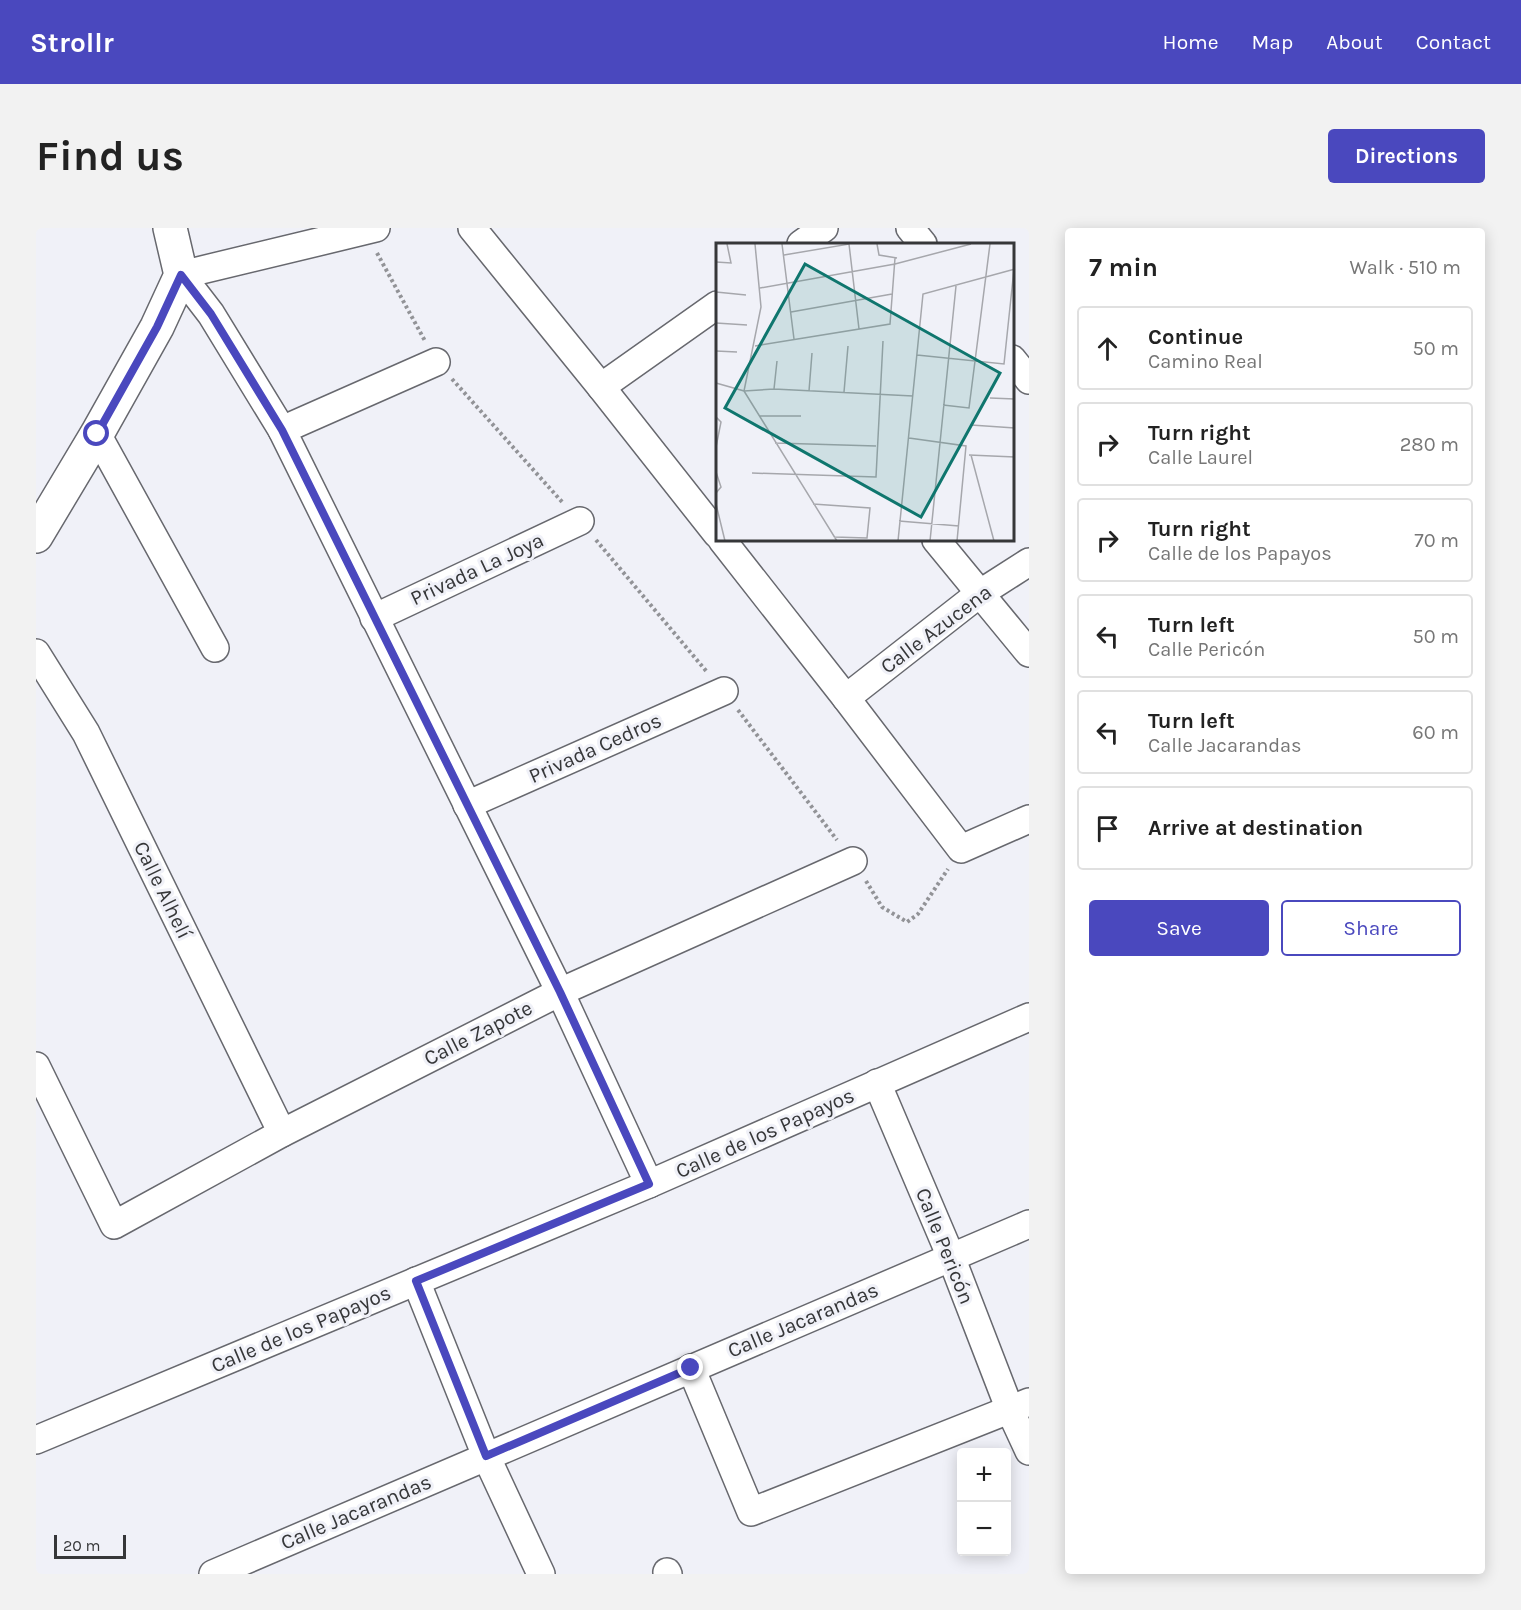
<!DOCTYPE html>
<html lang="en">
<head>
<meta charset="utf-8">
<style>
	body { margin:0; font-family:Karla,sans-serif; background:#f2f2f2; color:#222 }
	.controls { position:absolute; right:18px; bottom:18px; display:grid; overflow:hidden; border-radius:6px; box-shadow:0 3px 15px #0003 }
	.controls button { width:54px; height:54px; display:grid; place-items:center; padding:0; border:0; border-bottom:2px solid #e0e0e0; background:#fff; color:#222; font:30px sans-serif }
	.scale { position:absolute; left:18px; bottom:15px; width:72px; box-sizing:border-box; padding-left:6px; border:3px solid #363739; border-top:0; font-size:16px; line-height:21px; white-space:nowrap; color:#363739; -webkit-text-stroke:4px #f0f1f8; paint-order:stroke }
	.stop { position:absolute; width:18px; height:18px; margin:-14px; border:4px solid #4a48be; border-radius:50%; background:#fff }
	.stop.end { background:#4a48be; border-color:#fff; box-shadow:0 2px 6px #0008 }
	.list { margin:0; padding:0; list-style:none }
	h2 { display:flex; justify-content:space-between; align-items:center; height:78px; margin:0; padding:0 24px; font-size:26px }
	h2 small { font-size:20px; font-weight:400; color:#767676 }
	.list li { display:grid; grid-template-columns:39px 1fr auto; gap:18px; align-items:center; box-sizing:border-box; height:84px; margin:0 12px 12px; padding:0 12px; border:2px solid #e0e0e0; border-radius:6px }
	.list b { display:block; font-size:22px; white-space:nowrap }
	.list p { margin:0; font-size:20px; white-space:nowrap; color:#767676 }
	.list em { font-size:20px; font-style:normal; color:#767676 }
	.actions { display:flex; gap:12px; padding:18px 24px }
	.actions a { flex:1; padding:14px 0; border:2px solid #4a48be; border-radius:6px; text-align:center; font-size:21px; color:#4a48be }
	.actions .main { background:#4a48be; color:#fff }
	.icon { flex:none; width:33px; height:33px; fill:none; stroke:currentColor; stroke-width:2; stroke-linecap:round; stroke-linejoin:round }
	.map { position:relative; flex:none; width:993px; height:1346px; overflow:hidden; border-radius:6px }
	header { display:flex; align-items:center; gap:36px; box-sizing:border-box; height:84px; padding:0 30px; background:#4a48be; color:#fff }
	header strong { font-size:28px }
	nav { display:flex; gap:33px; margin-inline-start:auto; font-size:21px }
	.intro { display:flex; align-items:center; justify-content:space-between; box-sizing:border-box; height:144px; padding:0 36px }
	h1 { margin:0; font-size:42px }
	.button { padding:15px 27px; border-radius:6px; background:#4a48be; color:#fff; font-size:21px; font-weight:700 }
	main { display:flex; gap:36px; padding:0 36px }
	aside { flex:1; background:#fff; border-radius:6px; box-shadow:0 3px 15px #0003 }
	.map>svg:first-child { display:block }
</style>
</head>
<body>
<header>
<strong>Strollr</strong>
<nav><a>Home</a><a>Map</a><a>About</a><a>Contact</a></nav>
</header>
<div class="intro"><h1>Find us</h1><a class="button">Directions</a></div>
<main>
<div class="map">
<svg width="993" height="1346" viewBox="0 0 993 1346">
	<rect width="100%" height="100%" fill="#f0f1f8"/>
	<g fill="none" stroke-linecap="round" stroke-linejoin="round">
		<defs>
			<g id="minor">
				<polyline points="340,0 145,47 175,86 246,202 524,764 613,956"/>
				<polyline points="436,0 565,159 681,306"/>
				<polyline points="874,0 887,16"/>
				<polyline points="765,16 788,0"/>
				<polyline points="976,131 993,152"/>
				<polyline points="565,159 681,77"/>
				<polyline points="246,202 400,134"/>
				<polyline points="61,206 179,420"/>
				<polyline points="686,312 810,470 925,621 993,591"/>
				<polyline points="900,312 993,425"/>
				<polyline points="338,390 544,293"/>
				<polyline points="0,425 50,505 246,905"/>
				<polyline points="810,470 943,366 993,334"/>
				<polyline points="431,577 688,463"/>
				<polyline points="0,838 78,997 246,905 524,764 817,633"/>
				<polyline points="841,855 915,1029 974,1182 993,1223"/>
				<polyline points="380,1053 450,1228 505,1346"/>
				<polyline points="655,1140 715,1284 993,1174"/>
				<polyline points="0,1212 613,956 993,789"/>
				<polyline points="631,1344 632,1346"/>
				<polyline points="177,1346 993,996"/>
			</g>
			<polyline id="tertiary" points="0,308 61,206 121,99 145,47 134,0"/>
		</defs>
		<!-- minor casing -->
		<use href="#minor" stroke="#67686e" stroke-width="30"/>
		<!-- tertiary casing -->
		<use href="#tertiary" stroke="#67686e" stroke-width="36"/>
		<!-- path -->
		<g stroke="#929397" stroke-width="4" stroke-dasharray="3 3" stroke-linecap="butt">
			<polyline points="341,25 389,113"/>
			<polyline points="416,151 527,275"/>
			<polyline points="560,312 671,444"/>
			<polyline points="702,482 801,612"/>
			<polyline points="830,653 846,679 871,694 882,686 912,641"/>
		</g>
		<!-- minor -->
		<use href="#minor" stroke="#fff" stroke-width="27"/>
		<!-- tertiary -->
		<use href="#tertiary" stroke="#fff" stroke-width="33"/>
	</g>
	<g fill="none" stroke-linecap="round" stroke-linejoin="round">
		<!-- route -->
		<polyline stroke="#4a48be" stroke-width="8" points="61,206 121,99 145,47 175,86 246,202 524,764 613,956 380,1053 450,1228 655,1140"/>
	</g>
	<g text-anchor="middle" dominant-baseline="central" stroke-width="6" stroke-linejoin="round" paint-order="stroke">
		<!-- street labels -->
		<g font-size="21" fill="#363739" stroke="#f0f1f8">
			<text transform="translate(441 341) rotate(-25)">Privada La Joya</text>
			<text transform="translate(900 401) rotate(-37)">Calle Azucena</text>
			<text transform="translate(559 520) rotate(-24)">Privada Cedros</text>
			<text transform="translate(127 662) rotate(64)">Calle Alhelí</text>
			<text transform="translate(442 805) rotate(-27)">Calle Zapote</text>
			<text transform="translate(729 905) rotate(-24)">Calle de los Papayos</text>
			<text transform="translate(909 1018) rotate(68)">Calle Pericón</text>
			<text transform="translate(767 1092) rotate(-23)">Calle Jacarandas</text>
			<text transform="translate(265 1101) rotate(-23)">Calle de los Papayos</text>
			<text transform="translate(320 1284) rotate(-23)">Calle Jacarandas</text>
		</g>
	</g>
	<!-- overview -->
	<g transform="translate(680 15)">
		<rect width="298" height="298" fill="#f0f1f8"/>
		<path fill="none" stroke="#a6a7ac" stroke-width="1.5" d="M66,1L78,96M161,1L163,12L181,15M68,12L133,1L143,86M0,19L15,20L11,1M44,45L179,21L255,1M0,49L30,52M75,69L176,51M0,80L31,82M39,103L174,81L179,15M0,108L21,109M201,112L288,121L298,26M0,140L28,148L121,298M58,146L61,118M28,148L58,146L197,153M28,148L45,64L39,1M93,148L96,110M128,149L132,103M274,155L299,156M227,162L253,165L274,1M44,173H85M0,174L5,179L0,204M255,182L299,185M193,195L250,203L241,298M59,200L160,203M253,212L299,214M255,212L278,298M0,229L5,244L0,250M36,230L160,234L167,98M0,261L9,298M97,261L154,265L151,295L118,294M183,278L243,283M182,298L207,51L299,26M214,298L240,43"/>
		<path fill="#0f766e" fill-opacity="0.15" stroke="#0f766e" stroke-width="3" d="M89,21L284,130L205,274L9,165Z"/>
		<rect width="298" height="298" fill="none" stroke="#363739" stroke-width="3"/>
	</g>
</svg>
<div class="controls">
<button>+</button>
<button>−</button>
</div>
<div class="scale">20 m</div>
<div class="stop" style="left:61px;top:206px"></div>
<div class="stop end" style="left:655px;top:1140px"></div>
</div>
<aside>
<h2>7 min<small>Walk · 510 m</small></h2>
<ul class="list">
<li><svg class="icon" aria-label="ahead" viewBox="0 0 24 24"><path d="M12 20V5M6 11l6-6 6 6"/></svg><div><b>Continue</b><p>Camino Real</p></div><em>50 m</em></li>
<li><svg class="icon" aria-label="right" viewBox="0 0 24 24"><path d="M7 20v-9h11M14 6l5 5-5 5"/></svg><div><b>Turn right</b><p>Calle Laurel</p></div><em>280 m</em></li>
<li><svg class="icon" aria-label="right" viewBox="0 0 24 24"><path d="M7 20v-9h11M14 6l5 5-5 5"/></svg><div><b>Turn right</b><p>Calle de los Papayos</p></div><em>70 m</em></li>
<li><svg class="icon" aria-label="left" viewBox="0 0 24 24"><path d="M17 20v-9H6M10 6l-5 5 5 5"/></svg><div><b>Turn left</b><p>Calle Pericón</p></div><em>50 m</em></li>
<li><svg class="icon" aria-label="left" viewBox="0 0 24 24"><path d="M17 20v-9H6M10 6l-5 5 5 5"/></svg><div><b>Turn left</b><p>Calle Jacarandas</p></div><em>60 m</em></li>
<li><svg class="icon" aria-label="arrive" viewBox="0 0 24 24"><path d="M6 21V4h12l-3 4 3 4H6"/></svg><div><b>Arrive at destination</b></div></li>
</ul>
<div class="actions"><a class="main">Save</a><a>Share</a></div>
</aside>
</main>
</body>
</html>
